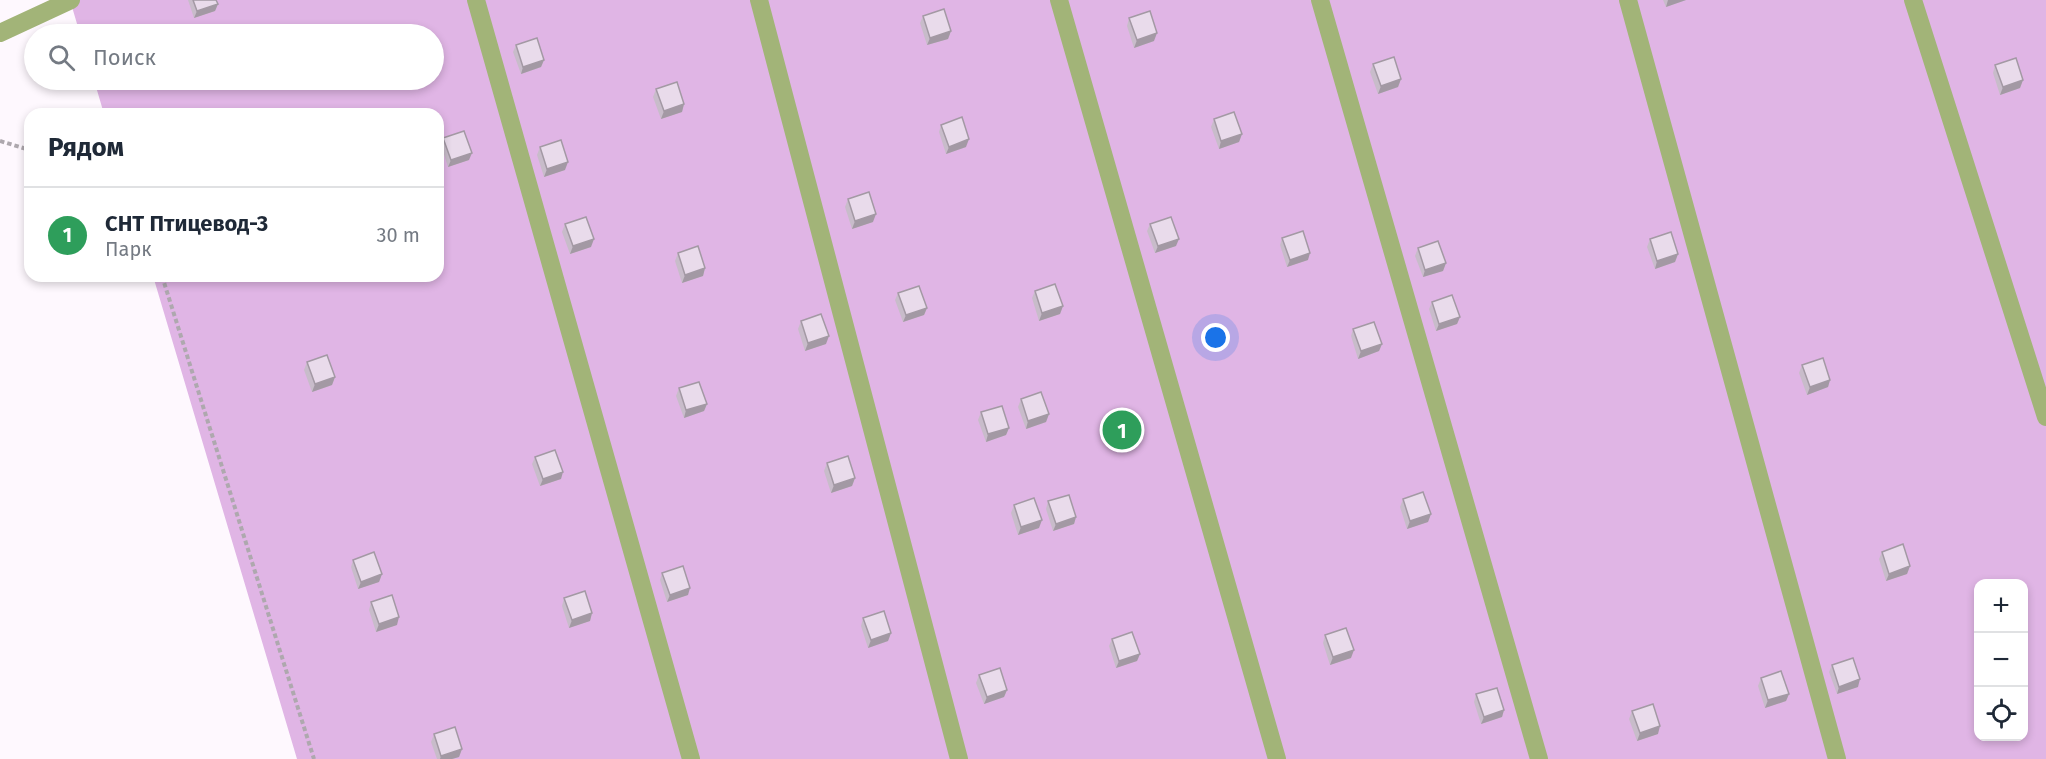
<!DOCTYPE html>
<html lang="ru">
<head>
<meta charset="utf-8">
<style>
	body { margin:0; font-family:"Fira Sans",sans-serif; background:#f6f6f7; color:#1f2937 }
	.controls { position:absolute; right:18px; bottom:18px; display:grid; overflow:hidden; border-radius:12px; box-shadow:0 3px 9px #0003 }
	.controls button { width:54px; height:54px; display:grid; place-items:center; padding:0; border:0; border-bottom:2px solid #e0e1e3; background:#fff; color:#1f2937; font:30px sans-serif }
	.you { position:absolute; left:1216px; top:338px; width:21px; height:21px; margin:-15px; border:4px solid #fff; border-radius:50%; background:#1a73e8; box-shadow:0 0 0 9px #1a73e833 }
	.badge { display:grid; place-items:center; width:39px; height:39px; border-radius:50%; background:#0f766e; color:#fff; font-size:20px; font-weight:700 }
	.pin { position:absolute; translate:-50% -50%; border:3px solid #fff; box-shadow:0 2px 6px #0006 }
	.list { margin:0; padding:0; list-style:none }
	h2 { display:flex; justify-content:space-between; align-items:center; height:78px; margin:0; padding:0 24px; font-size:26px }
	h2 small { font-size:20px; font-weight:400; color:#747a83 }
	.list li { display:grid; grid-template-columns:39px 1fr auto; gap:18px; align-items:center; box-sizing:border-box; height:96px; padding:0 24px; border-top:2px solid #e0e1e3 }
	.list b { display:block; font-size:22px; white-space:nowrap }
	.list p { margin:0; font-size:20px; white-space:nowrap; color:#747a83 }
	.list em { font-size:20px; font-style:normal; color:#747a83 }
	.icon { flex:none; width:33px; height:33px; fill:none; stroke:currentColor; stroke-width:2; stroke-linecap:round; stroke-linejoin:round }
	.map { position:relative; flex:none; width:2046px; height:759px; overflow:hidden }
	.search { position:absolute; background:#fff; box-shadow:0 3px 9px #0003; left:24px; top:24px; width:420px; height:66px; display:flex; align-items:center; gap:15px; box-sizing:border-box; padding:0 21px; border-radius:33px; color:#747a83; font-size:22px }
	.panel { position:absolute; background:#fff; box-shadow:0 3px 9px #0003; left:24px; top:108px; width:420px; height:174px; border-radius:18px }
	.map>svg:first-child { display:block }
</style>
</head>
<body>
<div class="map">
<svg width="2046" height="759" viewBox="0 0 2046 759">
	<rect width="100%" height="100%" fill="#fef8fe"/>
	<!-- green -->
	<path fill="#e0b5e5" fill-rule="evenodd" d="M70,0H2046V759H297L153,276H438V114H104L94,80H434V34H80ZM1978,584H2024V736H1978Z"/>
	<g fill="none" stroke-linecap="round" stroke-linejoin="round">
		<!-- path -->
		<g stroke="#aea8ae" stroke-width="4" stroke-dasharray="4.5 3" stroke-linecap="butt">
			<polyline points="0,141 30,150"/>
			<polyline points="162,276 314,759"/>
		</g>
		<!-- minor -->
		<g stroke="#a2b478" stroke-width="18">
			<polyline points="476,0 691,759"/>
			<polyline points="759,0 959,759"/>
			<polyline points="1059,0 1277,759"/>
			<polyline points="1320,0 1539,759"/>
			<polyline points="1628,0 1837,759"/>
			<polyline points="1913,0 2046,417"/>
			<polyline points="0,33 71,0"/>
		</g>
	</g>
	<!-- wall -->
	<g fill="#c8bcca">
		<polygon points="188,0 216,0 218,4 215,11 194,18"/>
		<polygon points="1663,0 1686,0 1666,7"/>
		<polygon points="923,16 951,31 948,39 927,45 920,23"/>
		<polygon points="1129,18 1154,41 1134,48 1127,26"/>
		<polygon points="516,45 544,60 541,67 521,74 513,52"/>
		<polygon points="1373,64 1401,79 1398,87 1378,94 1370,72"/>
		<polygon points="1995,65 2023,80 2020,88 2000,95 1993,73"/>
		<polygon points="656,89 684,104 682,112 661,119 653,97"/>
		<polygon points="1214,119 1242,134 1239,142 1219,149 1211,127"/>
		<polygon points="941,125 966,147 946,154 939,132"/>
		<polygon points="443,138 469,160 448,167 441,145"/>
		<polygon points="540,147 565,170 544,177 537,155"/>
		<polygon points="848,199 873,222 852,229 845,207"/>
		<polygon points="565,224 591,247 570,254 562,232"/>
		<polygon points="1150,224 1176,246 1155,253 1147,231"/>
		<polygon points="1282,238 1308,260 1287,267 1280,245"/>
		<polygon points="1650,239 1678,254 1675,262 1655,269 1647,247"/>
		<polygon points="1418,248 1446,263 1443,271 1423,277 1415,256"/>
		<polygon points="678,253 705,268 703,276 682,283 675,261"/>
		<polygon points="1035,291 1063,306 1060,314 1039,321 1032,298"/>
		<polygon points="898,293 927,308 924,315 903,322 895,300"/>
		<polygon points="1432,302 1460,317 1457,324 1436,331 1429,309"/>
		<polygon points="801,321 826,344 805,351 798,329"/>
		<polygon points="1353,329 1382,344 1379,351 1358,359 1351,336"/>
		<polygon points="307,362 335,377 332,385 312,392 304,370"/>
		<polygon points="1802,365 1830,380 1828,387 1807,395 1799,373"/>
		<polygon points="679,388 707,404 704,411 684,418 676,396"/>
		<polygon points="1021,399 1049,414 1046,422 1026,429 1018,407"/>
		<polygon points="981,412 1009,428 1006,435 986,442 978,420"/>
		<polygon points="535,457 561,479 540,486 532,464"/>
		<polygon points="827,463 855,478 852,486 831,493 824,471"/>
		<polygon points="1403,499 1431,514 1428,522 1407,529 1400,507"/>
		<polygon points="1048,501 1076,517 1074,524 1053,531 1046,509"/>
		<polygon points="1014,505 1039,528 1018,535 1011,513"/>
		<polygon points="1882,552 1910,566 1907,574 1886,581 1879,559"/>
		<polygon points="353,560 382,574 379,582 358,589 351,567"/>
		<polygon points="662,573 688,595 667,602 660,580"/>
		<polygon points="564,598 592,613 590,621 569,628 562,606"/>
		<polygon points="371,602 397,625 376,632 369,610"/>
		<polygon points="863,618 891,633 888,641 868,648 861,626"/>
		<polygon points="1325,635 1351,658 1330,665 1323,643"/>
		<polygon points="1112,639 1140,654 1137,661 1116,668 1109,646"/>
		<polygon points="1832,665 1858,687 1837,694 1829,672"/>
		<polygon points="979,675 1007,690 1004,697 984,704 976,683"/>
		<polygon points="1761,678 1789,694 1786,701 1765,708 1758,686"/>
		<polygon points="1476,694 1504,710 1502,717 1481,724 1474,702"/>
		<polygon points="1632,711 1658,734 1637,741 1629,719"/>
		<polygon points="434,734 462,749 459,757 452,759 437,759 431,742"/>
	</g>
	<!-- shaded-wall -->
	<g fill="#a399a4">
		<polygon points="1668,0 1686,0 1666,7"/>
		<polygon points="218,4 215,11 194,18 197,11"/>
		<polygon points="951,31 948,39 927,45 930,38"/>
		<polygon points="1157,33 1154,41 1134,48 1137,40"/>
		<polygon points="544,60 541,67 521,74 523,67"/>
		<polygon points="1401,79 1398,87 1378,94 1381,86"/>
		<polygon points="2023,80 2020,88 2000,95 2003,87"/>
		<polygon points="684,104 682,112 661,119 664,111"/>
		<polygon points="1242,134 1239,142 1219,149 1221,141"/>
		<polygon points="969,139 966,147 946,154 949,147"/>
		<polygon points="472,153 469,160 448,167 451,160"/>
		<polygon points="568,162 565,170 544,177 547,169"/>
		<polygon points="876,214 873,222 852,229 855,221"/>
		<polygon points="594,239 591,247 570,254 573,246"/>
		<polygon points="1179,239 1176,246 1155,253 1158,246"/>
		<polygon points="1310,253 1308,260 1287,267 1290,260"/>
		<polygon points="1678,254 1675,262 1655,269 1657,261"/>
		<polygon points="1446,263 1443,271 1423,277 1425,270"/>
		<polygon points="705,268 703,276 682,283 685,275"/>
		<polygon points="1063,306 1060,314 1039,321 1042,313"/>
		<polygon points="927,308 924,315 903,322 906,315"/>
		<polygon points="1460,317 1457,324 1436,331 1439,324"/>
		<polygon points="829,336 826,344 805,351 808,343"/>
		<polygon points="1382,344 1379,351 1358,359 1361,351"/>
		<polygon points="335,377 332,385 312,392 315,384"/>
		<polygon points="1830,380 1828,387 1807,395 1810,387"/>
		<polygon points="707,404 704,411 684,418 686,410"/>
		<polygon points="1049,414 1046,422 1026,429 1028,421"/>
		<polygon points="1009,428 1006,435 986,442 988,434"/>
		<polygon points="563,472 561,479 540,486 543,479"/>
		<polygon points="855,478 852,486 831,493 834,485"/>
		<polygon points="1431,514 1428,522 1407,529 1410,521"/>
		<polygon points="1076,517 1074,524 1053,531 1056,524"/>
		<polygon points="1042,520 1039,528 1018,535 1021,527"/>
		<polygon points="1910,566 1907,574 1886,581 1889,574"/>
		<polygon points="382,574 379,582 358,589 361,582"/>
		<polygon points="690,588 688,595 667,602 670,595"/>
		<polygon points="592,613 590,621 569,628 572,620"/>
		<polygon points="399,617 397,625 376,632 379,624"/>
		<polygon points="891,633 888,641 868,648 871,640"/>
		<polygon points="1354,650 1351,658 1330,665 1333,657"/>
		<polygon points="1140,654 1137,661 1116,668 1119,661"/>
		<polygon points="1860,679 1858,687 1837,694 1839,687"/>
		<polygon points="1007,690 1004,697 984,704 987,697"/>
		<polygon points="1789,694 1786,701 1765,708 1768,700"/>
		<polygon points="1504,710 1502,717 1481,724 1484,717"/>
		<polygon points="1660,726 1658,734 1637,741 1640,733"/>
		<polygon points="462,749 459,757 452,759 440,759 441,756"/>
	</g>
	<!-- building -->
	<g fill="#e9dbeb" stroke="#a399a4" stroke-width="1.5">
		<polygon points="193,0 216,0 218,4 197,11"/>
		<polygon points="944,9 951,31 930,38 923,16"/>
		<polygon points="1150,11 1157,33 1137,40 1129,18"/>
		<polygon points="537,38 544,60 523,67 516,45"/>
		<polygon points="1394,57 1401,79 1381,86 1373,64"/>
		<polygon points="2016,58 2023,80 2003,87 1995,65"/>
		<polygon points="677,82 684,104 664,111 656,89"/>
		<polygon points="1234,112 1242,134 1221,141 1214,119"/>
		<polygon points="962,117 969,139 949,147 941,125"/>
		<polygon points="464,131 472,153 451,160 443,138"/>
		<polygon points="561,140 568,162 547,169 540,147"/>
		<polygon points="869,192 876,214 855,221 848,199"/>
		<polygon points="586,217 594,239 573,246 565,224"/>
		<polygon points="1171,217 1179,239 1158,246 1150,224"/>
		<polygon points="1303,231 1310,253 1290,260 1282,238"/>
		<polygon points="1671,232 1678,254 1657,261 1650,239"/>
		<polygon points="1438,241 1446,263 1425,270 1418,248"/>
		<polygon points="698,246 705,268 685,275 678,253"/>
		<polygon points="1055,284 1063,306 1042,313 1035,291"/>
		<polygon points="919,286 927,308 906,315 898,293"/>
		<polygon points="1452,295 1460,317 1439,324 1432,302"/>
		<polygon points="821,314 829,336 808,343 801,321"/>
		<polygon points="1374,322 1382,344 1361,351 1353,329"/>
		<polygon points="327,355 335,377 315,384 307,362"/>
		<polygon points="1823,358 1830,380 1810,387 1802,365"/>
		<polygon points="699,382 707,404 686,410 679,388"/>
		<polygon points="1041,392 1049,414 1028,421 1021,399"/>
		<polygon points="1002,406 1009,428 988,434 981,412"/>
		<polygon points="555,450 563,472 543,479 535,457"/>
		<polygon points="848,456 855,478 834,485 827,463"/>
		<polygon points="1423,492 1431,514 1410,521 1403,499"/>
		<polygon points="1069,495 1076,517 1056,524 1048,501"/>
		<polygon points="1034,498 1042,520 1021,527 1014,505"/>
		<polygon points="1903,544 1910,566 1889,574 1882,552"/>
		<polygon points="374,552 382,574 361,582 353,560"/>
		<polygon points="683,566 690,588 670,595 662,573"/>
		<polygon points="585,591 592,613 572,620 564,598"/>
		<polygon points="392,595 399,617 379,624 371,602"/>
		<polygon points="884,611 891,633 871,640 863,618"/>
		<polygon points="1346,628 1354,650 1333,657 1325,635"/>
		<polygon points="1132,632 1140,654 1119,661 1112,639"/>
		<polygon points="1853,658 1860,679 1839,687 1832,665"/>
		<polygon points="1000,668 1007,690 987,697 979,675"/>
		<polygon points="1781,671 1789,694 1768,700 1761,678"/>
		<polygon points="1497,688 1504,710 1484,717 1476,694"/>
		<polygon points="1653,704 1660,726 1640,733 1632,711"/>
		<polygon points="455,727 462,749 441,756 434,734"/>
	</g>
</svg>
<div class="controls">
<button>+</button>
<button>−</button>
<button><svg class="icon" aria-label="locate" viewBox="0 0 24 24"><circle cx="12" cy="12" r="6"/><path d="M12 2v4M12 18v4M2 12h4M18 12h4"/></svg></button>
</div>
<div class="you"></div>
<div class="pin badge" style="left:1122px;top:430px;background:#2e9e5b">1</div>
<div class="search"><svg class="icon" aria-label="search" viewBox="0 0 24 24"><circle cx="10" cy="10" r="6"/><path d="M15 15l6 6"/></svg>Поиск</div>
<section class="panel">
<h2>Рядом<small></small></h2>
<ul class="list">
<li><span class="badge" style="background:#2e9e5b">1</span><div><b>СНТ Птицевод-3</b><p>Парк</p></div><em>30 m</em></li>
</ul>
</section>
</div>
</body>
</html>
